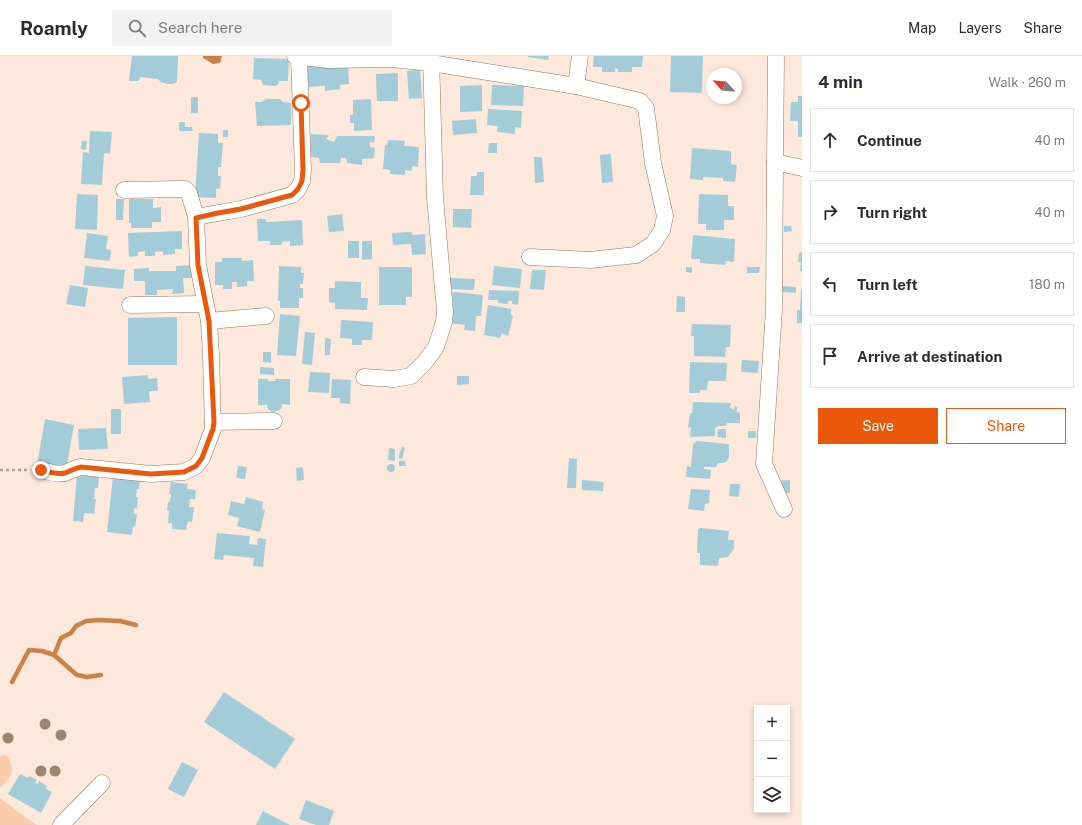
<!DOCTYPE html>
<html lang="en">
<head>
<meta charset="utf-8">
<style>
	body { margin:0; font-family:"Public Sans",sans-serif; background:#f2f2f3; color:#2b2b33 }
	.controls { position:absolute; right:12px; bottom:12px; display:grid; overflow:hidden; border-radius:0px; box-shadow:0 2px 6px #0003 }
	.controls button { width:36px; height:36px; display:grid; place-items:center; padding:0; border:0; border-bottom:1px solid #e1e1e2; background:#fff; color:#2b2b33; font:20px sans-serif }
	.compass { position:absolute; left:706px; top:12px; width:36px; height:36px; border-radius:50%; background:#fff; box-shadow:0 2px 6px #0003; rotate:296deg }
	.stop { position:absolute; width:12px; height:12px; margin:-9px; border:3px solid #ea580c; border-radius:50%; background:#fff }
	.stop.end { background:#ea580c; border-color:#fff; box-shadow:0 1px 4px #0008 }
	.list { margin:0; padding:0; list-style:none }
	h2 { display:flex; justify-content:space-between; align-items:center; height:52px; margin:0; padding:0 16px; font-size:17px }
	h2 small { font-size:13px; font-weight:400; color:#7c7c81 }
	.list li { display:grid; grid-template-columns:26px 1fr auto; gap:12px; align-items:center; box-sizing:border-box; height:64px; margin:0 8px 8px; padding:0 8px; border:1px solid #e1e1e2; border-radius:0px }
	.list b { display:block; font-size:15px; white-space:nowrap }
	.list em { font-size:13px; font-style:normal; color:#7c7c81 }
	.actions { display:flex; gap:8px; padding:12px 16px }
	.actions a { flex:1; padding:9px 0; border:1px solid #ea580c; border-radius:0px; text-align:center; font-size:14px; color:#ea580c }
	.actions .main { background:#ea580c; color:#fff }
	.icon { flex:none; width:22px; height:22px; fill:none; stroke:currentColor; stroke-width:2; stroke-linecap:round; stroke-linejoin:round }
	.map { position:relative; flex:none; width:802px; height:769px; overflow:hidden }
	header { display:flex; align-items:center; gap:24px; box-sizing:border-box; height:56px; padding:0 20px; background:#fff; border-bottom:1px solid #e1e1e2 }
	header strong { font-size:19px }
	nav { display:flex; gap:22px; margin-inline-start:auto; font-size:14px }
	.search { width:280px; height:36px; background:#f2f2f3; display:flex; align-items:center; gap:10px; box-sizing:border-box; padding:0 14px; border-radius:0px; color:#7c7c81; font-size:15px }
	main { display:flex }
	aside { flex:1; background:#fff }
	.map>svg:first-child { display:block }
</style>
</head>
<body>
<header>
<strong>Roamly</strong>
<div class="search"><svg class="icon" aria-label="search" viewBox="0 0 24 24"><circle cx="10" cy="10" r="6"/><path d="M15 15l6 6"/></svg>Search here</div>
<nav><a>Map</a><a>Layers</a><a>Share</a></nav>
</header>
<main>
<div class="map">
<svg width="802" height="769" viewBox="0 0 802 769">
	<rect width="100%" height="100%" fill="#fde9db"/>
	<!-- green -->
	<g fill="#fbccab">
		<path d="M2,699L7,700C15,712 13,723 0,731V701Z"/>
		<polygon points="0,742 35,768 38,769 0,769"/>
	</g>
	<!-- water -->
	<polygon fill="#cb8248" points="203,0 222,0 220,7 213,8 203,2"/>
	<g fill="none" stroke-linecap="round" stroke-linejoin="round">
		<!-- stream -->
		<g stroke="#cb8248" stroke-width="4.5">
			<polyline points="54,599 61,582 71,577 76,570 86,565 98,564 120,565 136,569"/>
			<polyline points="12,626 29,594 42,595 54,599 77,619 87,621 101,619"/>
		</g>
	</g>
	<!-- building -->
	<g fill="#a3cbd8">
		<polygon points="132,0 178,0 177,26 172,28 167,28 161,26 158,23 140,21 139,25 129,25"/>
		<polygon points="528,0 549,0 548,4 528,1"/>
		<polygon points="594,0 643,0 642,11 632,11 632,16 618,16 618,13 615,12 615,16 602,16 602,11 593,11"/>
		<polygon points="671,0 703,0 702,37 670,36"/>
		<polygon points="254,2 289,3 288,25 279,25 278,29 275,30 263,29 261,24 253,23"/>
		<polygon points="305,8 348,9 349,28 340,29 340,33 325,35 325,30 307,31"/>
		<polygon points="420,14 422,42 409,43 407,15"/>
		<polygon points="398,17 398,45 377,45 376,18"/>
		<polygon points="482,29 482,55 460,56 460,30"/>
		<polygon points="492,29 524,30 523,50 491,49"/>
		<polygon points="798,40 802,40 802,81 798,81 798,65 790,65 791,46 798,46"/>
		<rect x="191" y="41" width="7" height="16"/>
		<polygon points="266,43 280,43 283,46 291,47 291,69 257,70 255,46 262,46"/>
		<polygon points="371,43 372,74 354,75 354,67 350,67 350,59 353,59 353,44"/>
		<polygon points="488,53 522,55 521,72 515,71 515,78 497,76 498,70 487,69"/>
		<polygon points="476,63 477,77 453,79 452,65"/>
		<polygon points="179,66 185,66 185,71 192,71 193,75 179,75"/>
		<rect x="223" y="74" width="5" height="7"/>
		<polygon points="90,75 112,76 110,98 104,97 102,129 81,128 83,96 89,97"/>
		<polygon points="199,77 218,78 218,87 223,87 221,111 218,111 218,120 221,120 220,133 216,133 216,142 195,141"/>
		<polygon points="311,78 329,79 326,83 334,86 337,80 375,80 374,87 370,86 370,91 375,92 374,102 362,103 362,109 347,107 346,102 341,102 340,107 320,107 319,102 310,101"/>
		<polygon points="388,84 405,85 404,90 419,91 418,111 412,110 412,115 405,114 405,119 390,118 390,114 383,113 385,89 387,89"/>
		<polygon points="82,85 87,85 86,94 81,93"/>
		<polygon points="489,87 497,87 497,97 488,97"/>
		<polygon points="692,92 731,95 731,108 737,109 735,126 723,125 723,122 703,121 703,124 690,123"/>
		<polygon points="611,98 613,126 602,127 600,99"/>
		<polygon points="534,101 542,101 544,126 535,127"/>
		<polygon points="477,116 484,116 484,139 470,139 471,120 477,120"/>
		<polygon points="77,138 98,139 97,174 75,173"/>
		<polygon points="699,138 728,139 728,150 734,150 734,164 724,164 724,174 706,174 706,168 698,168"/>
		<polygon points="116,143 124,143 123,164 116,164"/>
		<polygon points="129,143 153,143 153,152 161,151 161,166 152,166 152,172 131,172 131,167 129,167"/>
		<polygon points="453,153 472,153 471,172 453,171"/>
		<polygon points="342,158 344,175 329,176 327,160"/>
		<polygon points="257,163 266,163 266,166 302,164 303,189 290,190 290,185 282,186 282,189 270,189 270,185 258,185"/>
		<polygon points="784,170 791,170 792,175 784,176"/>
		<polygon points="182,175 182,193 175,193 175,198 163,199 163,195 155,196 155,200 145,200 145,195 138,196 138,200 129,201 128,177"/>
		<polygon points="412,176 412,179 425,178 426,198 412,199 411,188 393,189 392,177"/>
		<polygon points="87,177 108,180 106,193 111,194 110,205 84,202"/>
		<polygon points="693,179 735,183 734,206 726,205 725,209 700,207 700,203 691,203"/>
		<rect x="348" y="185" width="11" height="17"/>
		<polygon points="362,185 372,185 372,203 362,204"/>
		<polygon points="802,196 802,216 800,215 801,206 798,206 799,197"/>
		<polygon points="222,202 242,202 242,205 253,204 254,225 247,225 247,230 237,231 237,226 232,226 232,233 223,233 223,229 215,229 215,206 222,206"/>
		<polygon points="192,209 193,222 183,222 184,237 172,238 173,233 157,234 157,239 145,239 145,225 134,225 134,213 149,212 149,215 176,215 176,210"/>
		<polygon points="85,210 125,214 123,233 83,229"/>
		<polygon points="279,210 301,211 301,217 304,217 303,228 300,228 300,232 303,232 303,242 299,242 299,252 280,252 280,245 278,245"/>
		<polygon points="494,210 522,213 520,232 492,229"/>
		<polygon points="379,211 412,211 412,241 406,241 406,249 379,249"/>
		<polygon points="686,211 692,211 692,217 686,216"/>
		<polygon points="747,211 760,211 759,217 747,217"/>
		<polygon points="532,214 546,214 544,234 530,233"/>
		<polygon points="450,222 475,223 474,234 450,233"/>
		<polygon points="335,225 361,226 361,242 368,242 367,254 335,253 335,247 329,246 329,232 335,232"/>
		<polygon points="70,229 88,232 85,251 66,248"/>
		<polygon points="781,230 796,231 796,237 781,236"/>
		<polygon points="489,234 519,235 518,249 512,248 512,245 508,245 508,248 498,247 498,244 488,244"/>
		<polygon points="801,234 802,234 802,267 797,267 797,254 800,254"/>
		<polygon points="453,236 483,239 481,260 476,260 475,275 464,274 465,269 449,267"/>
		<polygon points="677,240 685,241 685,256 676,256"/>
		<polygon points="488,249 511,253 511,259 513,260 508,280 502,277 500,282 484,279"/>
		<polygon points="280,258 300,260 296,300 277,299"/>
		<polygon points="177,261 177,309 128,309 128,262"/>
		<polygon points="341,264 373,266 372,284 362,284 362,289 352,289 352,283 340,282"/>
		<polygon points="692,268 731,269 730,291 726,291 725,301 694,300 694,280 691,280"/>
		<polygon points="305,276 315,277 312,309 302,308"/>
		<polygon points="325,282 331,283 330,299 325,299"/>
		<polygon points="263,296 271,296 271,307 263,306"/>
		<polygon points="742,304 759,305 758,317 741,316"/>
		<polygon points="690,306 727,307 726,325 708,325 707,334 700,334 700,337 689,337"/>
		<polygon points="260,311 274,312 274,319 260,318"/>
		<polygon points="310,316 330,317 329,337 308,336"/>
		<polygon points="148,319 148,323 157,322 158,335 149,335 150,346 124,348 122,321"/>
		<polygon points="457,320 469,320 469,328 457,329"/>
		<polygon points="258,323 268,323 268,325 276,325 275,323 290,323 290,349 282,348 281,353 277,355 273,356 269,354 267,351 267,349 258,349"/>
		<polygon points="332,323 351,324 350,348 340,347 340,342 331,342"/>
		<polygon points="693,346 731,347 730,352 734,354 735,350 738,352 736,355 740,357 740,367 727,367 726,370 719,370 715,372 715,380 690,381 691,371 688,372 690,357 692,357"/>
		<rect x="111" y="353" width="10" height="25"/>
		<polygon points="45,363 74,369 66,414 37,409"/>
		<polygon points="106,372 108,393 79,394 78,373"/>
		<polygon points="718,373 726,373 726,382 717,381"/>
		<rect x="748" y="375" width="8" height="7"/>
		<polygon points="697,385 729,388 729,402 726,406 722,407 718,407 716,411 704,411 704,413 711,414 710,423 686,421 687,410 691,411 693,388"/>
		<polygon points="402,391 405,392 402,403 398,402"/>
		<polygon points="389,392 395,393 395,405 388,404"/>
		<polygon points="569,402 577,403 576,432 567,432"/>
		<polygon points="399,405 405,405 406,410 399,410"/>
		<circle cx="391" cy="412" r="4"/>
		<polygon points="238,410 247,411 245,423 236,422"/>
		<polygon points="303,411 304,424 297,425 296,412"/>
		<polygon points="77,419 99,420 98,432 95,432 94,443 96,443 94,458 84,457 83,466 73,465"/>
		<polygon points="113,420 140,423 139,433 137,433 136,441 138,441 137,453 134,452 134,458 137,458 135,471 133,470 132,479 107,476"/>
		<polygon points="582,424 604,426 603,435 582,434"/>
		<polygon points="790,424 790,437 772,437 772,425"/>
		<polygon points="171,426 188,428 187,433 196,434 195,443 190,443 189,451 194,451 192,466 188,465 186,474 172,473 172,467 168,467 169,455 167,455 168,446 170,446 171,438 169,438"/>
		<polygon points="730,428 740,428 739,441 729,440"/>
		<polygon points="691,433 710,434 709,447 705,448 704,455 688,453"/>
		<polygon points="246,441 263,446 262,453 265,454 260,476 237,470 239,462 228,459 231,445 244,448"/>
		<polygon points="701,472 729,475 728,484 734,484 734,492 728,501 719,502 718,510 700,509 700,497 697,497 698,473"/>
		<polygon points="217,477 250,480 249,488 257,489 258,482 266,483 263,511 253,510 254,502 224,499 223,504 214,503"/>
		<polygon points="224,636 295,683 275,713 204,666"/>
		<polygon points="182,706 198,714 184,741 168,733"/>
		<polygon points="20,718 28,722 29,720 37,724 35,727 38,728 39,725 47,730 46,733 52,736 41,757 8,738"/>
		<polygon points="306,744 334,755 329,769 316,769 299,763"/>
		<polygon points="263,755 290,769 256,769"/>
	</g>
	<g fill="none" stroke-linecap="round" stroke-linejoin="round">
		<defs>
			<g id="street">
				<polyline points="295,0 328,4 391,3 431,7 576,30 580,0"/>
				<polyline points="776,0 775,106 802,112"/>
				<polyline points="775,106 774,253 764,408 784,453"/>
				<polyline points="196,161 218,157 241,153 292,139 298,133 302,125 303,114 299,1"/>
				<polyline points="530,201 590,204 636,199 653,188 662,174 665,160 653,107 646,52 640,45 576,30"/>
				<polyline points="130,249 205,248"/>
				<polyline points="209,265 266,260"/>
				<polyline points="364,321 394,323 411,320 425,306 436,291 444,266 445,255 443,233 435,141 431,0"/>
				<polyline points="213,366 274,365"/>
				<path d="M41,414C48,416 58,419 65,417C71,415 75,412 81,411L151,418L184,416L196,410L202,402L213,373L211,299L209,265L198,209L196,161L189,137L185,133H180L124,134"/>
				<polyline points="61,769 102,727"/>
			</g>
		</defs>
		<!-- street casing -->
		<use href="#street" stroke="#947763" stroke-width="17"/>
		<!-- path -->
		<polyline stroke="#ae9d91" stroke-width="2.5" stroke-dasharray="3 3" stroke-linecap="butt" points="0,414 27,414"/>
		<!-- street -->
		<use href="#street" stroke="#fff" stroke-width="16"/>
	</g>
	<!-- trees -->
	<g fill="#9e8470">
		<circle cx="45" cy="668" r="5.5"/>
		<circle cx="61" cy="679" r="5.5"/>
		<circle cx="8" cy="682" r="5.5"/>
		<circle cx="41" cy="715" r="5.5"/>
		<circle cx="55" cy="715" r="5.5"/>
	</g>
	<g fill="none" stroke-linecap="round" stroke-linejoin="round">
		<!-- route -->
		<path stroke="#ea580c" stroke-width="5" d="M41,414C48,416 58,419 65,417C71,415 75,412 81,411L151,418L184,416L196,410L202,402L213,373L214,366L209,265L198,209L196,162L218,157L241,153L292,139L298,133L302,125L303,114L301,47"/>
	</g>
</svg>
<div class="controls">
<button>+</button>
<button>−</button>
<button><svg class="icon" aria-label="layers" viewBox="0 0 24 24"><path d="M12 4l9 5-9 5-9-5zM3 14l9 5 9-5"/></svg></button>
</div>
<svg class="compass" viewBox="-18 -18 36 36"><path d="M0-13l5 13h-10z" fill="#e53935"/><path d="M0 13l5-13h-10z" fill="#7c7c81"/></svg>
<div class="stop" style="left:301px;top:47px"></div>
<div class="stop end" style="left:41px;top:414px"></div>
</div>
<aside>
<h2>4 min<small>Walk · 260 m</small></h2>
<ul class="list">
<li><svg class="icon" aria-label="ahead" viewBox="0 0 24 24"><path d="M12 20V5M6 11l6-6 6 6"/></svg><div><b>Continue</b></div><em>40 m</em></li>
<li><svg class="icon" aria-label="right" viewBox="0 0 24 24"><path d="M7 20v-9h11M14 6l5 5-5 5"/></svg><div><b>Turn right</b></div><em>40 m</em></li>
<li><svg class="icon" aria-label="left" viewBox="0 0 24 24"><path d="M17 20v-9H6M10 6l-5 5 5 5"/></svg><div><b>Turn left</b></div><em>180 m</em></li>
<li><svg class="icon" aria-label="arrive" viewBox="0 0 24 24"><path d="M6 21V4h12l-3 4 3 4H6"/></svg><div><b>Arrive at destination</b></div></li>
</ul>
<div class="actions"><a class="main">Save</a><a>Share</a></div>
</aside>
</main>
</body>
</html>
